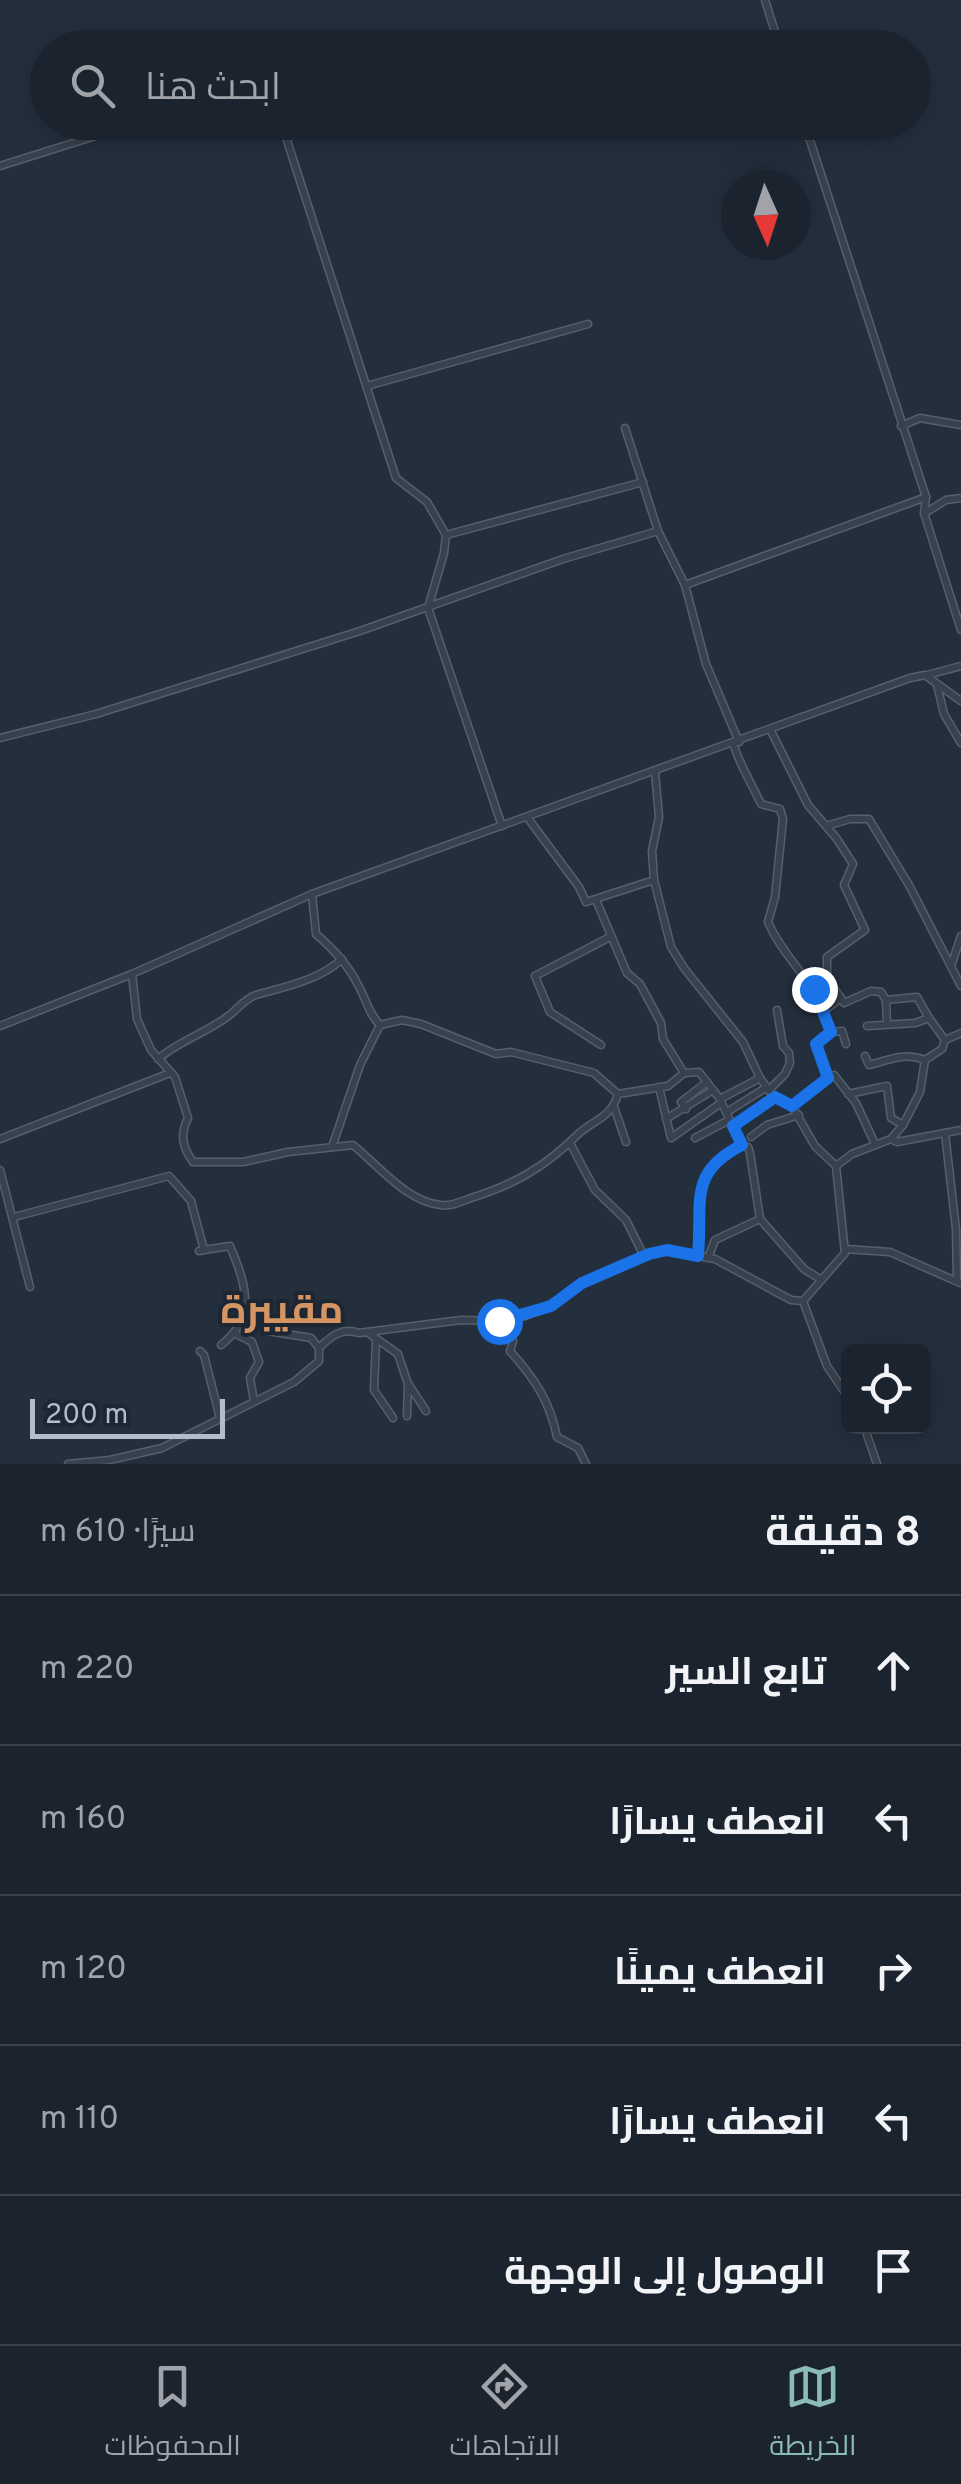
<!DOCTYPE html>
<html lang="ar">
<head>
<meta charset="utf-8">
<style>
	body { margin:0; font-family:Overpass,Cairo,sans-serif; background:#282f3a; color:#f1f3f6; direction:rtl }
	.controls { position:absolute; right:30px; bottom:30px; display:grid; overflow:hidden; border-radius:15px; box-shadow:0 5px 25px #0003 }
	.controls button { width:90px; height:90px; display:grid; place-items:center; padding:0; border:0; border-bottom:2px solid #39404a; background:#1b232e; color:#f1f3f6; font:50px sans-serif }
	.compass { position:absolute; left:721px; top:170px; width:90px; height:90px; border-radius:50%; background:#1b232e; box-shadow:0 5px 25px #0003; rotate:177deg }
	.scale { position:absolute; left:30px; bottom:25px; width:195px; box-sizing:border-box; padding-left:10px; border:5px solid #b4bcc9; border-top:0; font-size:28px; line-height:35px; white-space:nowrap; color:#b4bcc9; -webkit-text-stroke:8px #1d2633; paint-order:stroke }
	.stop { position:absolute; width:30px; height:30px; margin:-22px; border:8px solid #1a73e8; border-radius:50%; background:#fff }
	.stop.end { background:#1a73e8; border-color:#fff; box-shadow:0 2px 10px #0008 }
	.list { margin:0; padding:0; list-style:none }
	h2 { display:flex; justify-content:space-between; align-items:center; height:130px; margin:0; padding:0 40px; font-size:42px }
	h2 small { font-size:32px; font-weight:400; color:#a0a4aa }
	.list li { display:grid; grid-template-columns:65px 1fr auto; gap:30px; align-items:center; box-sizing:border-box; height:150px; padding:0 40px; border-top:2px solid #39404a }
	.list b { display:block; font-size:38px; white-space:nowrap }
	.list em { font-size:32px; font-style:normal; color:#a0a4aa }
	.icon { flex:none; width:55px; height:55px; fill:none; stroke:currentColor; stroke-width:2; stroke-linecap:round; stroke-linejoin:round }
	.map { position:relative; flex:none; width:961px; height:1464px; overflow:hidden; direction:ltr }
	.search { position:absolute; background:#1b232e; box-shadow:0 5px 25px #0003; left:30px; right:30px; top:30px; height:110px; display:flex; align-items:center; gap:25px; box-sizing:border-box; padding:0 35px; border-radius:55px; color:#a0a4aa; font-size:38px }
	.sheet { height:880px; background:#1b232e }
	nav { display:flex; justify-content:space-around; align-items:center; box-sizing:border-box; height:140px; border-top:2px solid #39404a; background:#1b232e; font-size:28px; color:#a0a4aa }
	nav a { display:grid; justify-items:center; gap:5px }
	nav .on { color:#8bbbb9 }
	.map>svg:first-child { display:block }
</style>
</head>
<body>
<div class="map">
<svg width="961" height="1464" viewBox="0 0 961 1464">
	<rect width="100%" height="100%" fill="#242f3e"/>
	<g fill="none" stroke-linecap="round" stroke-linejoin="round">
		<defs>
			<g id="minor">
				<polyline points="765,0 780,48"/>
				<polyline points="281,122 396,478 427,502 446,535 444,553 428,608 502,826"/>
				<polyline points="804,122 926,497 924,513 961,630"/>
				<polyline points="0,166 140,122"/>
				<polyline points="367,386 588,324"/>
				<polyline points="901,426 920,418 961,425"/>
				<polyline points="625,428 658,531 685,585 706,664 739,742"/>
				<polyline points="925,513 946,500 961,498"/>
				<polyline points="446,535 643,482"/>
				<polyline points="685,585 926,497"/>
				<polyline points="927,675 961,666"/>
				<polyline points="937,685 944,714 961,743"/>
				<polyline points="770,729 808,805 837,839 853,864 844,885 865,930 827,957 827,978 841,998 823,1012 831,1032 815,1044 828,1078 792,1106"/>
				<polyline points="0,738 96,714 360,631 563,559 658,531"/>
				<path d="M733,743C740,766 751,782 761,804L780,809L783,819L775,897L768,922C783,957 811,977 823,1012"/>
				<polyline points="527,817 579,887 586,902 654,880 652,851 659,817 655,772"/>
				<polyline points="826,826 850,819 869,819 909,885 961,986"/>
				<polyline points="654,880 671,947 684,968 743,1042 760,1078 773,1096 792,1106 815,1146 836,1166 845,1253 803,1301"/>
				<path d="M312,894L316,934C332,948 347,963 357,983C366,998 368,1013 380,1025"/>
				<path d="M596,900L627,973L640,984L661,1023L663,1039L684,1073L699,1072L720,1099L741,1145C686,1173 704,1202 698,1255"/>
				<polyline points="951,966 961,936"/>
				<path d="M132,974L137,1019L151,1050L175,1077L188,1118C180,1134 182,1147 193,1162H243L288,1152L353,1145C379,1166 407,1202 441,1205C451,1207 462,1201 471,1198C513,1185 545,1167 576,1136C592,1120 611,1119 618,1094L668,1086L684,1073"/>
				<polyline points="841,998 844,1003 871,991 881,992 886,1000"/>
				<polyline points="887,1024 886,1000 917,997 929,1018"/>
				<polyline points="0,1026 132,974 312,894 910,678 925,675 961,701"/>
				<polyline points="867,1026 915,1023 929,1018 945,1040 961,1033"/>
				<polyline points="831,1032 842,1031 846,1044"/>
				<polyline points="601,1045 550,1012 535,976 610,937"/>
				<path d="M865,1056L869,1065C890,1060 903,1052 925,1060L942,1049L945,1040"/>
				<path d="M158,1059C180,1040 209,1032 231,1014C239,1007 246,998 256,995C284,987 320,980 342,959"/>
				<polyline points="828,1078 834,1075 856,1103 875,1144"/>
				<polyline points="659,1087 671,1138 721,1103"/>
				<polyline points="769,1090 785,1074 790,1063 789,1053 783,1046 777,1010"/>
				<polyline points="848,1094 887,1086 891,1118 903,1125"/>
				<polyline points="720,1099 760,1078"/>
				<polyline points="614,1107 626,1142"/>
				<polyline points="686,1109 681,1102 707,1082"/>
				<polyline points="727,1112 767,1087"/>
				<polyline points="666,1119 713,1090"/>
				<polyline points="733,1126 775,1097"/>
				<polyline points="945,1133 956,1229 957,1281"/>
				<polyline points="751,1137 767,1125 799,1115"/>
				<polyline points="695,1138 729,1120"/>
				<polyline points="0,1139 170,1073"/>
				<polyline points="891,1139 897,1142 961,1130"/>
				<polyline points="570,1143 595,1190 626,1220 644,1256"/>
				<polyline points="741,1145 748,1147 750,1153 760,1219 804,1269 820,1279"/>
				<polyline points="332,1147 360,1065 380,1025 402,1020 421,1024 496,1054 511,1052 594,1073 618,1094"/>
				<polyline points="836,1166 852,1154 891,1139 903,1125 920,1092 925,1060"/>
				<polyline points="0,1170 30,1287"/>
				<polyline points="14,1217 169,1176 191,1201 204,1250 199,1251"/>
				<polyline points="845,1249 890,1252 960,1283"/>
				<path d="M204,1250L230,1246C245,1282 258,1317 221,1345"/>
				<polyline points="708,1258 715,1240 760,1219"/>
				<path d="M499,1321L503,1332L513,1341L510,1351C534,1378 550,1401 557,1437L578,1448L586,1464"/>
				<path d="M268,1331L311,1338L319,1348C331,1336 342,1327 359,1333L461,1320L499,1321L525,1316L551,1306L582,1283L649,1254L667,1250L715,1259L791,1300L803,1301L827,1366L848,1397"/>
				<polyline points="367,1332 398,1354 408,1384 407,1416"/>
				<polyline points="236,1334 252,1342 259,1362 250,1378 254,1401"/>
				<polyline points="376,1341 374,1390 393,1418"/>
				<polyline points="200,1351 204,1355 220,1418"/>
				<polyline points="409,1385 426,1411"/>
				<polyline points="864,1426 877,1464"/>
				<polyline points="68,1464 110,1460 162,1448 294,1382 319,1361 319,1348"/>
			</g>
		</defs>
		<!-- minor casing -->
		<use href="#minor" stroke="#565f6c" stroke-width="9"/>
		<!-- minor -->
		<use href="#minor" stroke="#38414e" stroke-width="6"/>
	</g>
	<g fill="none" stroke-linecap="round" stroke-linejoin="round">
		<!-- route -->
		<path stroke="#1a73e8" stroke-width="12" d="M499,1321L551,1306L582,1283L649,1254L667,1250L698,1256C703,1202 687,1173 742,1145L733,1126L775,1097L792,1106L828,1078L816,1044L831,1032L814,989"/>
	</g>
	<g text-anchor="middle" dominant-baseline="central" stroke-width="8" stroke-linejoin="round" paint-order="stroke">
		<!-- quarter labels -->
		<g font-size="40" font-weight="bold" fill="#d59563" stroke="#1d2633">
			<text x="282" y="1313">مقيبرة</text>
		</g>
	</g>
</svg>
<div class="controls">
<button><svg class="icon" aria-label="locate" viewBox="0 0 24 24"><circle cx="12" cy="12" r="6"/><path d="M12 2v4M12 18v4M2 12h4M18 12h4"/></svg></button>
</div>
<svg class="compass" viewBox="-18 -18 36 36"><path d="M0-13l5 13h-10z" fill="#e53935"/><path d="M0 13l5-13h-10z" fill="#a0a4aa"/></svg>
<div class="scale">200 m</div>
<div class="stop" style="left:499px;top:1321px"></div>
<div class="stop end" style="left:814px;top:989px"></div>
<div class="search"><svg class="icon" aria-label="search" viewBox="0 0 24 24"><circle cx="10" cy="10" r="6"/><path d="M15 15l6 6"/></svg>ابحث هنا</div>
</div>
<section class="sheet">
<h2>8 دقيقة<small>سيرًا · 610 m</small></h2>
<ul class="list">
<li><svg class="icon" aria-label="ahead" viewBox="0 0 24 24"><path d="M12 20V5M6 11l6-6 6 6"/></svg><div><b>تابع السير</b></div><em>220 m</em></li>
<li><svg class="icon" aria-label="left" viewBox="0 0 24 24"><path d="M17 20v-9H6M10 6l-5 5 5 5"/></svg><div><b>انعطف يسارًا</b></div><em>160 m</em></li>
<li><svg class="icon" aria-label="right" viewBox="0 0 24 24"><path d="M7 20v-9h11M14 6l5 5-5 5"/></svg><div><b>انعطف يمينًا</b></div><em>120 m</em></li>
<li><svg class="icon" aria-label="left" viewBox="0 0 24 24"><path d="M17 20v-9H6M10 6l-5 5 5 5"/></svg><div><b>انعطف يسارًا</b></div><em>110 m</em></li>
<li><svg class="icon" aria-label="arrive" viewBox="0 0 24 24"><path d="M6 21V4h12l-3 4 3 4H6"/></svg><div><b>الوصول إلى الوجهة</b></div></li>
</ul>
</section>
<nav>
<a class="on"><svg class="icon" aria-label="map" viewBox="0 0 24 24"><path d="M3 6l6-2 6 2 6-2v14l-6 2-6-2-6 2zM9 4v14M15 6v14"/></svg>الخريطة</a>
<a><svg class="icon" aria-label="directions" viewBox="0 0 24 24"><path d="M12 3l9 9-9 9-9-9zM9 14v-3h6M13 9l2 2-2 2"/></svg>الاتجاهات</a>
<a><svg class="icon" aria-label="saved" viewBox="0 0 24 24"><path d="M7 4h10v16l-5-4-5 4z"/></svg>المحفوظات</a>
</nav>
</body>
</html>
